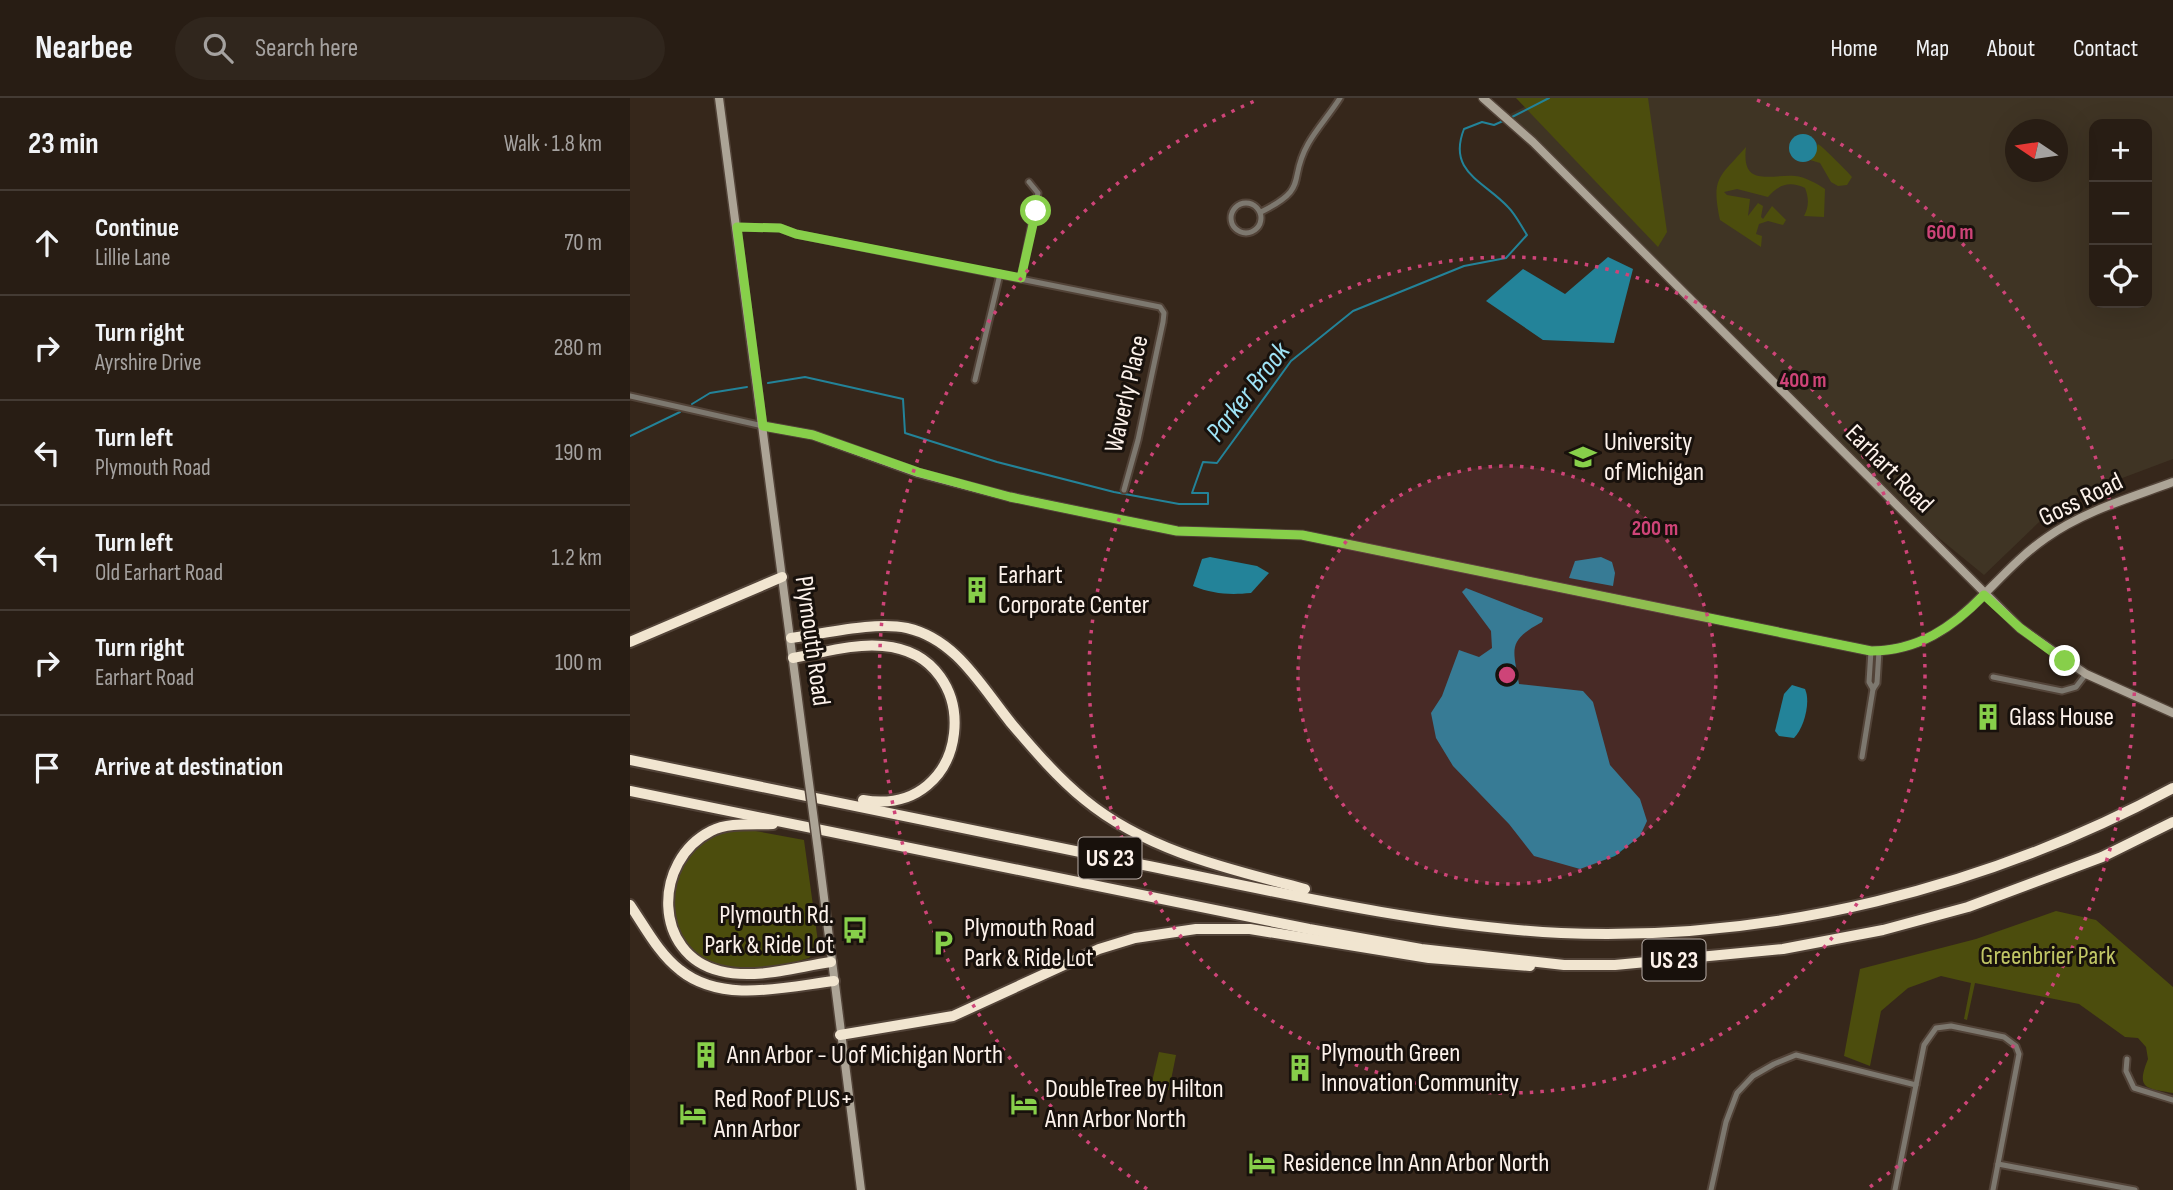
<!DOCTYPE html>
<html lang="en">
<head>
<meta charset="utf-8">
<style>
	body { margin:0; font-family:"Sofia Sans Condensed",sans-serif; background:#30261d; color:#f1f3f6 }
	.controls { position:absolute; right:21px; top:21px; display:grid; overflow:hidden; border-radius:14px; box-shadow:0 7px 28px #0002 }
	.controls button { width:63px; height:63px; display:grid; place-items:center; padding:0; border:0; border-bottom:2px solid #443b34; background:#281d14; color:#f1f3f6; font:35px sans-serif }
	.compass { position:absolute; left:1375px; top:21px; width:63px; height:63px; border-radius:50%; background:#281d14; box-shadow:0 7px 28px #0002; rotate:283deg }
	.stop { position:absolute; width:21px; height:21px; margin:-16px; border:5px solid #87cf4a; border-radius:50%; background:#fff }
	.stop.end { background:#87cf4a; border-color:#fff; box-shadow:0 2px 7px #0008 }
	.list { margin:0; padding:0; list-style:none }
	h2 { display:flex; justify-content:space-between; align-items:center; height:91px; margin:0; padding:0 28px; font-size:30px }
	h2 small { font-size:23px; font-weight:400; color:#a5a2a0 }
	.list li { display:grid; grid-template-columns:46px 1fr auto; gap:21px; align-items:center; box-sizing:border-box; height:105px; padding:0 28px; border-top:2px solid #443b34 }
	.list b { display:block; font-size:26px; white-space:nowrap }
	.list p { margin:0; font-size:23px; white-space:nowrap; color:#a5a2a0 }
	.list em { font-size:23px; font-style:normal; color:#a5a2a0 }
	.icon { flex:none; width:38px; height:38px; fill:none; stroke:currentColor; stroke-width:2; stroke-linecap:round; stroke-linejoin:round }
	.map { position:relative; flex:none; width:1543px; height:1092px; overflow:hidden }
	header { display:flex; align-items:center; gap:42px; box-sizing:border-box; height:98px; padding:0 35px; background:#281d14; border-bottom:2px solid #443b34 }
	header strong { font-size:33px }
	nav { display:flex; gap:38px; margin-inline-start:auto; font-size:24px }
	.search { width:490px; height:63px; background:#30261d; display:flex; align-items:center; gap:18px; box-sizing:border-box; padding:0 24px; border-radius:38px; color:#a5a2a0; font-size:26px }
	main { display:flex }
	aside { flex:1; background:#281d14 }
	.map>svg:first-child { display:block }
</style>
</head>
<body>
<header>
<strong>Nearbee</strong>
<div class="search"><svg class="icon" aria-label="search" viewBox="0 0 24 24"><circle cx="10" cy="10" r="6"/><path d="M15 15l6 6"/></svg>Search here</div>
<nav><a>Home</a><a>Map</a><a>About</a><a>Contact</a></nav>
</header>
<main>
<aside>
<h2>23 min<small>Walk · 1.8 km</small></h2>
<ul class="list">
<li><svg class="icon" aria-label="ahead" viewBox="0 0 24 24"><path d="M12 20V5M6 11l6-6 6 6"/></svg><div><b>Continue</b><p>Lillie Lane</p></div><em>70 m</em></li>
<li><svg class="icon" aria-label="right" viewBox="0 0 24 24"><path d="M7 20v-9h11M14 6l5 5-5 5"/></svg><div><b>Turn right</b><p>Ayrshire Drive</p></div><em>280 m</em></li>
<li><svg class="icon" aria-label="left" viewBox="0 0 24 24"><path d="M17 20v-9H6M10 6l-5 5 5 5"/></svg><div><b>Turn left</b><p>Plymouth Road</p></div><em>190 m</em></li>
<li><svg class="icon" aria-label="left" viewBox="0 0 24 24"><path d="M17 20v-9H6M10 6l-5 5 5 5"/></svg><div><b>Turn left</b><p>Old Earhart Road</p></div><em>1.2 km</em></li>
<li><svg class="icon" aria-label="right" viewBox="0 0 24 24"><path d="M7 20v-9h11M14 6l5 5-5 5"/></svg><div><b>Turn right</b><p>Earhart Road</p></div><em>100 m</em></li>
<li><svg class="icon" aria-label="arrive" viewBox="0 0 24 24"><path d="M6 21V4h12l-3 4 3 4H6"/></svg><div><b>Arrive at destination</b></div></li>
</ul>
</aside>
<div class="map">
<svg width="1543" height="1092" viewBox="0 0 1543 1092">
	<rect width="100%" height="100%" fill="#36271b"/>
	<!-- industrial -->
	<path fill="#3f3424" fill-rule="evenodd" d="M913,0H1543V361L1431,403L1354,477L1293,427L880,16ZM1464,26H1517V205H1464ZM1386,32H1428V74H1386Z"/>
	<!-- green -->
	<g fill="#4c4d0d">
		<polygon points="886,0 1018,0 1037,134 1028,149"/>
		<path d="M1188,46C1192,48 1220,76 1222,79L1217,87L1208,88L1201,84L1190,65L1180,62Z"/>
		<path d="M1116,49C1111,90 1140,76 1165,78C1175,79 1186,85 1195,91L1194,119L1174,118C1179,109 1179,100 1175,90C1160,83 1149,86 1138,99L1107,91L1094,94L1097,97L1120,101L1118,118L1128,105L1133,108L1131,119L1133,121L1142,108L1156,122L1153,127L1138,123L1129,126L1126,136L1132,138L1131,149L1090,122C1081,79 1089,80 1116,49Z"/>
		<path d="M109,730L174,742L188,844L187,851L179,860C150,869 106,876 78,863C36,843 31,778 65,748C78,737 93,734 109,730Z"/>
		<path d="M1426,813L1466,822L1543,889V995C1515,990 1506,991 1518,961L1516,949L1508,940L1495,939L1449,906L1345,885L1337,922L1334,921L1341,885L1311,878L1278,890L1251,913L1240,968L1214,958L1230,871L1346,841Z"/>
		<polygon points="529,954 546,957 539,992 521,988"/>
	</g>
	<!-- water -->
	<g fill="#238399">
		<circle cx="1173" cy="50" r="14"/>
		<polygon points="978,159 1003,171 984,245 913,242 856,203 893,171 935,196"/>
		<path d="M580,459L627,468L639,475L621,495C599,497 583,496 563,488L572,461Z"/>
		<polygon points="971,459 982,464 985,475 983,488 939,480 945,463"/>
		<path d="M836,490L913,520L912,524C877,543 883,550 889,586L953,593L963,604L980,667L1010,701L1017,723L1010,738L985,758L950,771L904,758L879,726L823,668L806,640L801,615L812,598L829,552L849,559L862,550L861,533L832,494Z"/>
		<path d="M1162,587L1175,591C1181,604 1174,630 1164,640L1149,638L1145,633L1154,596Z"/>
	</g>
	<g fill="none" stroke-linecap="round" stroke-linejoin="round">
		<!-- stream -->
		<g stroke="#238399" stroke-width="2">
			<polyline points="882,19 919,0"/>
			<path d="M138,285L175,279L273,301L275,335L367,364L484,394L549,406H578V395H562L573,364L587,365L661,263L723,213L834,168L876,160L897,137C891,128 886,117 878,109C854,83 817,74 834,31L852,24L864,27L873,23"/>
			<polyline points="62,306 80,295 117,289"/>
			<polyline points="0,338 50,314"/>
		</g>
		<defs>
			<g id="street">
				<circle cx="616" cy="120" r="15"/>
				<path d="M631,114C681,89 657,83 678,46C687,30 700,16 710,0"/>
				<polyline points="107,129 150,130 166,136 530,209 534,215 533,224 508,342 494,392"/>
				<polyline points="391,180 408,95 399,84"/>
				<polyline points="345,282 370,176"/>
				<polyline points="0,298 133,328"/>
				<polyline points="1241,553 1239,584 1243,591"/>
				<polyline points="1363,579 1432,593 1446,589 1456,576"/>
				<polyline points="1232,659 1243,591 1247,585 1249,553"/>
				<polyline points="1497,961 1496,973 1504,990 1543,1002"/>
				<polyline points="1368,1066 1505,1092"/>
				<polyline points="1081,1092 1096,1024 1107,995 1123,978 1144,966 1166,957 1286,987"/>
				<polyline points="1265,1092 1294,947 1306,930 1321,928 1374,939 1386,948 1389,956 1363,1092"/>
			</g>
			<g id="secondary">
				<polyline points="89,0 177,670"/>
				<polyline points="853,0 903,44 1390,530 1456,576 1543,615"/>
				<path d="M133,328L183,337L288,375L380,399L487,421L547,433L672,437L1241,553C1327,552 1354,483 1416,440C1454,413 1500,400 1543,384"/>
				<polyline points="189,760 231,1092"/>
			</g>
			<g id="highway">
				<path d="M161,540C194,536 244,523 277,530C326,541 351,588 381,625C404,652 427,679 455,702C517,753 599,771 675,791"/>
				<polyline points="0,544 152,479"/>
				<path d="M163,560C192,555 224,545 253,548C359,557 343,721 233,702"/>
				<path d="M0,662C167,695 333,730 499,764C638,792 789,828 931,835C1141,844 1358,790 1543,690"/>
				<polyline points="0,693 679,831 791,851 934,867 985,867 1153,851 1253,832 1338,809 1472,759 1543,724"/>
				<path d="M143,726C123,727 99,724 81,733C22,763 23,857 90,873C126,882 166,869 201,864"/>
				<path d="M0,807C15,829 29,856 50,872C92,906 155,889 204,883"/>
				<polyline points="210,937 323,918 469,851 505,840 566,831 620,831 799,860 900,868"/>
			</g>
		</defs>
		<!-- street casing -->
		<use href="#street" stroke="#524338" stroke-width="9"/>
		<!-- secondary casing -->
		<use href="#secondary" stroke="#524338" stroke-width="11"/>
		<!-- highway casing -->
		<use href="#highway" stroke="#524338" stroke-width="14"/>
		<!-- street -->
		<use href="#street" stroke="#7d786f" stroke-width="5"/>
		<!-- secondary -->
		<use href="#secondary" stroke="#aca496" stroke-width="8"/>
		<!-- highway -->
		<use href="#highway" stroke="#f1e5d0" stroke-width="10"/>
		<defs>
			<polyline id="secondary-bridge" points="177,670 189,760"/>
		</defs>
		<!-- secondary-bridge casing -->
		<use href="#secondary-bridge" stroke="#524338" stroke-width="11" stroke-linecap="butt"/>
		<!-- secondary-bridge -->
		<use href="#secondary-bridge" stroke="#aca496" stroke-width="8"/>
	</g>
	<g fill="none" stroke-linecap="round" stroke-linejoin="round">
		<!-- route -->
		<path stroke="#87cf4a" stroke-width="9" d="M406,113L391,180L166,136L150,130L107,129L133,328L183,337L288,374L380,399L487,421L547,433L672,437L1241,553C1288,553 1323,529 1354,497L1390,530L1435,563"/>
	</g>
	<!-- distance rings -->
	<circle cx="877" cy="577" r="209" fill="#ce4478" fill-opacity=".12"/>
	<g fill="none" stroke="#ce4478" stroke-width="3.5" stroke-dasharray="3.5 7">
		<circle cx="877" cy="577" r="209"/>
		<circle cx="877" cy="577" r="418"/>
		<path d="M517 1091A627 627 0 0 1 627 2M1127 2A627 627 0 0 1 1237 1091"/>
	</g>
	<!-- icons -->
	<defs>
		<symbol id="university-bare" viewBox="-9 -9 18 18"><path d="M0-5L7-2L0 1L-7-2ZM-4 1L0 2.5L4 1V4Q0 6-4 4Z" fill="#87cf4a" stroke="#18110c" stroke-width="2.5" paint-order="stroke"/></symbol>
		<symbol id="building-bare" viewBox="-9 -9 18 18"><path d="M-4-6H4V6H1V3H-1V6H-4ZM-2.5-4.3h1.7v1.8h-1.7ZM.8-4.3h1.7v1.8H.8ZM-2.5-1h1.7V.8h-1.7ZM.8-1h1.7V.8H.8Z" fill="#87cf4a" stroke="#18110c" stroke-width="2.5" paint-order="stroke"/></symbol>
		<symbol id="bus-bare" viewBox="-9 -9 18 18"><path d="M-5-6H5V4H4V6H2V4H-2V6H-4V4H-5ZM-3.5-4V0h7V-4ZM-3.5 1.2v1.5H-2V1.2ZM2 1.2v1.5H3.5V1.2Z" fill="#87cf4a" stroke="#18110c" stroke-width="2.5" paint-order="stroke"/></symbol>
		<symbol id="parking-bare" viewBox="-9 -9 18 18"><path d="M-3.5-5.5H1a3.5 3.5 0 0 1 0 7H-1V5.5H-3.5ZM-1-3.4V-.6H.8a1.4 1.4 0 0 0 0-2.8Z" fill="#87cf4a" stroke="#18110c" stroke-width="2.5" paint-order="stroke"/></symbol>
		<symbol id="hotel-bare" viewBox="-9 -9 18 18"><path d="M-6-4.5h1.5V1H6V5H4.5V3h-9V5H-6ZM-4 0a1.8 1.8 0 1 1 3.6 0ZM.5 0V-2.5h3Q6-2.5 6 0Z" fill="#87cf4a" stroke="#18110c" stroke-width="2.5" paint-order="stroke"/></symbol>
	</defs>
	<g fill-rule="evenodd">
		<use href="#university-bare" x="934" y="340" width="38" height="38"/>
		<use href="#building-bare" x="328" y="473" width="38" height="38"/>
		<use href="#building-bare" x="1339" y="600" width="38" height="38"/>
		<use href="#bus-bare" x="206" y="813" width="38" height="38"/>
		<use href="#parking-bare" x="294" y="826" width="38" height="38"/>
		<use href="#building-bare" x="57" y="938" width="38" height="38"/>
		<use href="#building-bare" x="651" y="951" width="38" height="38"/>
		<use href="#hotel-bare" x="375" y="987" width="38" height="38"/>
		<use href="#hotel-bare" x="44" y="997" width="38" height="38"/>
		<use href="#hotel-bare" x="613" y="1046" width="38" height="38"/>
	</g>
	<g text-anchor="middle" dominant-baseline="central" stroke-width="6" stroke-linejoin="round" paint-order="stroke">
		<!-- shield labels -->
		<g fill="#18110c" stroke="#b8aea8" stroke-width="2">
			<rect x="448.5" y="739.5" width="63" height="41" rx="5"/>
			<rect x="1012.5" y="841.5" width="63" height="41" rx="5"/>
		</g>
		<g font-size="24" font-weight="bold" fill="#fdf2eb">
			<text x="480" y="760">US 23</text>
			<text x="1044" y="862">US 23</text>
		</g>
		<!-- street labels -->
		<g font-size="26" fill="#fdf2eb" stroke="#18110c">
			<text transform="translate(497 296) rotate(-77)">Waverly Place</text>
			<text transform="translate(1259 371) rotate(45)">Earhart Road</text>
			<text transform="translate(1451 402) rotate(-26)">Goss Road</text>
			<text transform="translate(182 543) rotate(82)">Plymouth Road</text>
		</g>
		<!-- poi labels -->
		<g font-size="26" fill="#fdf2eb" stroke="#18110c" text-anchor="start">
			<text x="974" y="344">University<tspan x="974" dy="30">of Michigan</tspan></text>
			<text x="368" y="477">Earhart<tspan x="368" dy="30">Corporate Center</tspan></text>
			<text x="1379" y="619">Glass House</text>
			<text x="204" y="817" text-anchor="end">Plymouth Rd.<tspan x="204" dy="30">Park &amp; Ride Lot</tspan></text>
			<text x="334" y="830">Plymouth Road<tspan x="334" dy="30">Park &amp; Ride Lot</tspan></text>
			<text x="691" y="955">Plymouth Green<tspan x="691" dy="30">Innovation Community</tspan></text>
			<text x="97" y="957">Ann Arbor - U of Michigan North</text>
			<text x="415" y="991">DoubleTree by Hilton<tspan x="415" dy="30">Ann Arbor North</tspan></text>
			<text x="84" y="1001">Red Roof PLUS+<tspan x="84" dy="30">Ann Arbor</tspan></text>
			<text x="653" y="1065">Residence Inn Ann Arbor North</text>
		</g>
		<!-- park labels -->
		<g font-size="26" fill="#c1c665" stroke="#18110c">
			<text x="1418" y="858">Greenbrier Park</text>
		</g>
		<!-- water labels -->
		<g font-size="28" font-style="italic" fill="#9fe3f6" stroke="#18110c">
			<text transform="translate(618 294) rotate(-52)">Parker Brook</text>
		</g>
	</g>
	<circle cx="877" cy="577" r="10" fill="#ce4478" stroke="#18110c" stroke-width="3.5"/>
	<g font-size="21" text-anchor="middle" font-weight="bold" fill="#ce4478" stroke="#18110c" stroke-width="6" stroke-linejoin="round" paint-order="stroke">
		<text x="1320" y="141">600 m</text>
		<text x="1173" y="289">400 m</text>
		<text x="1025" y="437">200 m</text>
	</g>
</svg>
<div class="controls">
<button>+</button>
<button>−</button>
<button><svg class="icon" aria-label="locate" viewBox="0 0 24 24"><circle cx="12" cy="12" r="6"/><path d="M12 2v4M12 18v4M2 12h4M18 12h4"/></svg></button>
</div>
<svg class="compass" viewBox="-18 -18 36 36"><path d="M0-13l5 13h-10z" fill="#e53935"/><path d="M0 13l5-13h-10z" fill="#a5a2a0"/></svg>
<div class="stop" style="left:406px;top:113px"></div>
<div class="stop end" style="left:1435px;top:563px"></div>
</div>
</main>
</body>
</html>
